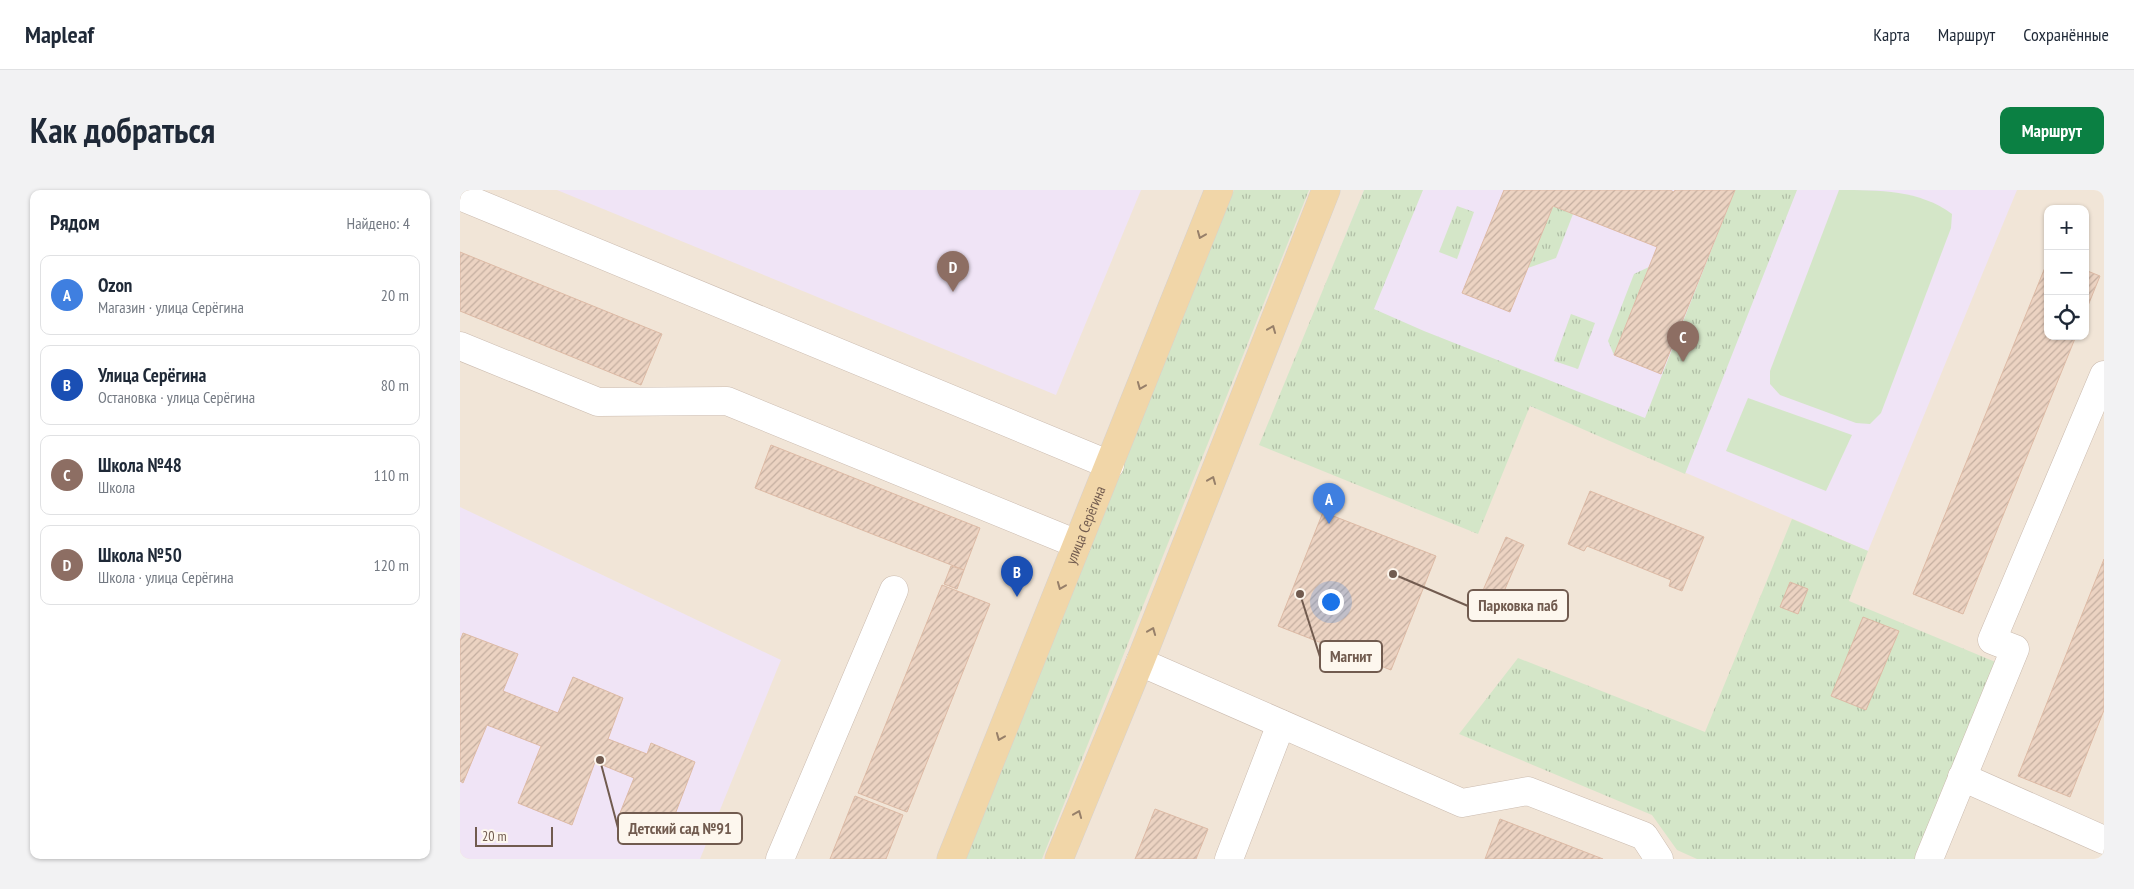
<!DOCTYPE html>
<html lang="ru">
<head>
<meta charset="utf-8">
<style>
	body { margin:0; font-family:"PT Sans Narrow",sans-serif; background:#f2f2f3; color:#1f2937 }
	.controls { position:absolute; right:15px; top:15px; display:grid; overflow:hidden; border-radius:10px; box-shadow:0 1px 4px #0004 }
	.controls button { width:45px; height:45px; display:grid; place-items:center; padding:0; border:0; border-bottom:1px solid #e0e1e3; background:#fff; color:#1f2937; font:25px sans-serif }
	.scale { position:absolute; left:15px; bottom:12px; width:78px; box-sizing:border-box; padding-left:5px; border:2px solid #715b4f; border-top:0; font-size:14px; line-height:18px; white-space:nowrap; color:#715b4f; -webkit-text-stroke:4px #fdf7ee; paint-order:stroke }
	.you { position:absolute; left:870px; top:411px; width:18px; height:18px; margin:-12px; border:4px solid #fff; border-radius:50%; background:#1a73e8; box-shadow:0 0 0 8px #1a73e833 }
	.badge { display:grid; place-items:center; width:32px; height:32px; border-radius:50%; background:#0b8043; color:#fff; font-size:16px; font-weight:700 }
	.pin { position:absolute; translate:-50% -41px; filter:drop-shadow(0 1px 2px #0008) }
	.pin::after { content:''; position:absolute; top:26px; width:18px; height:15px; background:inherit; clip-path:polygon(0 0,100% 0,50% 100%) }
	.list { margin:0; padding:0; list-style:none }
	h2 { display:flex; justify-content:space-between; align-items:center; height:65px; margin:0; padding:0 20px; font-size:21px }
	h2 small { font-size:16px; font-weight:400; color:#747a83 }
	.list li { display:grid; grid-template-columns:32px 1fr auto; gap:15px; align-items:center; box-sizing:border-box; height:80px; margin:0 10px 10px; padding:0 10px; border:1px solid #e0e1e3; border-radius:10px }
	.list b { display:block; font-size:19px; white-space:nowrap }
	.list p { margin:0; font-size:16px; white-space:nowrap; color:#747a83 }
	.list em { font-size:16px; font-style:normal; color:#747a83 }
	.icon { flex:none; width:28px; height:28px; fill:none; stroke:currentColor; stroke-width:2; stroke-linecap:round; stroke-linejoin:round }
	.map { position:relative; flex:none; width:1644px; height:669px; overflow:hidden; border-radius:10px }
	header { display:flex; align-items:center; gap:30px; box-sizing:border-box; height:70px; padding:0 25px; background:#fff; border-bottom:1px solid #e0e1e3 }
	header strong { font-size:24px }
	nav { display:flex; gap:28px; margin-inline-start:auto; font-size:18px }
	.intro { display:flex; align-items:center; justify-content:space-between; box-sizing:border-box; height:120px; padding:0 30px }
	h1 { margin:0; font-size:35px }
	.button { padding:12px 22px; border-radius:10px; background:#0b8043; color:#fff; font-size:18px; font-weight:700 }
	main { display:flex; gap:30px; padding:0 30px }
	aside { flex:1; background:#fff; border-radius:10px; box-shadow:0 1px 4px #0004 }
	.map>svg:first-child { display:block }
</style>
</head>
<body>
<header>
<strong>Mapleaf</strong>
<nav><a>Карта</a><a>Маршрут</a><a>Сохранённые</a></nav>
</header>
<div class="intro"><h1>Как добраться</h1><a class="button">Маршрут</a></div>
<main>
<aside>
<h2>Рядом<small>Найдено: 4</small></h2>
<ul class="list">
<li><span class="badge" style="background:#3f7fe0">A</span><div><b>Ozon</b><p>Магазин · улица Серёгина</p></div><em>20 m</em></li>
<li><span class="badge" style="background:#1a4fb4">B</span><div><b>Улица Серёгина</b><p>Остановка · улица Серёгина</p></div><em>80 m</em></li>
<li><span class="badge" style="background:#8d6e63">C</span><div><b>Школа №48</b><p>Школа</p></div><em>110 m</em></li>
<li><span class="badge" style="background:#8d6e63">D</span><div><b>Школа №50</b><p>Школа · улица Серёгина</p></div><em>120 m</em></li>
</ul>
</aside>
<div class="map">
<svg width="1644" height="669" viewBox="0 0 1644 669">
	<defs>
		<pattern id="grass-tufts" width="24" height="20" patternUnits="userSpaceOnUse" patternTransform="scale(1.25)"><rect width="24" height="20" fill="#d4e6c8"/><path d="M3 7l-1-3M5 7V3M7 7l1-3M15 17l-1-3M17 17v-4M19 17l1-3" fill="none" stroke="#b0bda5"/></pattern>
		<pattern id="building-hatch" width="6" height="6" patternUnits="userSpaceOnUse" patternTransform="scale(1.25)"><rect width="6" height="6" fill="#ecd3c2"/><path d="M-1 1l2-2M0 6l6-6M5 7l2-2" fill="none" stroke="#c4aea0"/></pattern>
	</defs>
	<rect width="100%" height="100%" fill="#faf3e8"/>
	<!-- residential -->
	<path fill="#f1e5d7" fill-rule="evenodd" d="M0,0H1644V669H0ZM1588,19H1625V146H1588Z"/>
	<!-- education -->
	<g fill="#f0e4f6">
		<polygon points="97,0 681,0 596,205"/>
		<polygon points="904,0 1557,0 1408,361 1070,216 852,128"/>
		<polygon points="0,317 321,470 240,669 0,669"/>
	</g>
	<!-- grass -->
	<g fill="url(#grass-tufts)">
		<polygon points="774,0 849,0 582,669 505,669"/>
		<polygon points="904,0 963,0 914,119 964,141 1185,228 1275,0 1337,0 1225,284 1070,216 1018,344 799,255"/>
		<polygon points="997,16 1014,22 997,69 979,62"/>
		<polygon points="1093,16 1113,24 1096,68 1068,78"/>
		<polygon points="1189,77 1154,165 1148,151 1174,84"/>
		<polygon points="1111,124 1135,133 1118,179 1094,171"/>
		<polygon points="1332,329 1408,361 1389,411 1545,476 1466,669 1237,669 1217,660 1192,625 999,544 1058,468 1245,542"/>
	</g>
	<!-- park -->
	<g fill="#d4e6c8">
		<path d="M1379,0C1419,0 1460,0 1492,24L1491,38L1421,223L1410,234L1396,233L1320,205L1310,194V181Z"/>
		<polygon points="1288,208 1392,245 1366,301 1266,261"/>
	</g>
	<!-- building -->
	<g fill="url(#building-hatch)" stroke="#ddbaa5">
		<polygon points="1044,0 1210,0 1214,2 1215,0 1275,0 1201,184 1154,165 1197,57 1093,16 1050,122 1002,103"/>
		<polygon points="0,62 202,144 181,195 0,121"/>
		<polygon points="1588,70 1588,146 1616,146 1503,424 1453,404"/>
		<polygon points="1625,80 1640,86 1625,123"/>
		<polygon points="311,255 520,338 504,380 295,298"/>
		<polygon points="1130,301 1244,347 1222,401 1209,396 1211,390 1127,356 1124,361 1108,354"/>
		<polygon points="863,322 976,366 931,480 818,436"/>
		<polygon points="1046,347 1064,355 1039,413 1021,405"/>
		<polygon points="1644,369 1644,520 1610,607 1558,586"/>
		<polygon points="491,376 504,380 497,399 484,394"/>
		<polygon points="1330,392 1348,399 1338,424 1320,417"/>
		<polygon points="482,395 530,414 447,622 398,603"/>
		<polygon points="1403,427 1439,441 1406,520 1371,506"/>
		<polygon points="3,443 58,464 43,501 98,523 113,487 163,508 148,549 187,564 191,553 235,572 206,648 158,628 174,588 135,572 112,635 58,613 81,556 27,535 3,593 0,591 0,451"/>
		<polygon points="395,606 443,625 426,669 370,669"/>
		<polygon points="695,619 748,639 736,669 675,669"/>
		<polygon points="1040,629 1143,669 1025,669"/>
	</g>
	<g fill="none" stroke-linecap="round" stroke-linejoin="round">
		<defs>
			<g id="minor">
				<polyline points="0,6 650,275"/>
				<polyline points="0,156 138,212 267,211 617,354"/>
				<polyline points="680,472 1002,613 1068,601 1184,646 1199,669"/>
				<polyline points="1502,587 1644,650"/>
				<polyline points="320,669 434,400"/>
				<polyline points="769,669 821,534"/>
				<polyline points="1469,669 1555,459 1532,450 1644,185"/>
			</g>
			<g id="major">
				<path id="s1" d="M491,669L759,0"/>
				<polyline points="599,669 680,472 866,0"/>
			</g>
		</defs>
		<!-- minor casing -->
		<use href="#minor" stroke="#cbbbaf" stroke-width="29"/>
		<!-- major casing -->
		<use href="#major" stroke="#d7d1ce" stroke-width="29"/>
		<!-- minor -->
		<use href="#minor" stroke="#fff" stroke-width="28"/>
		<!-- major -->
		<use href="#major" stroke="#f1d6a8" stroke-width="28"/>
	</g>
	<!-- one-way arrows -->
	<defs><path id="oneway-chevron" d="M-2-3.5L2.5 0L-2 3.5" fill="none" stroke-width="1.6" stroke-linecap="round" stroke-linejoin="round" transform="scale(1.25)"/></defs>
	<g stroke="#97806a">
		<use href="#oneway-chevron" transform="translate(741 45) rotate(112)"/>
		<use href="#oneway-chevron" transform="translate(812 139) rotate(-68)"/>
		<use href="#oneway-chevron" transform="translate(681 196) rotate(112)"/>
		<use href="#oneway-chevron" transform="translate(752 290) rotate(-68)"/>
		<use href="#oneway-chevron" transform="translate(601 396) rotate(112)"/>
		<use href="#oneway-chevron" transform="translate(692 441) rotate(-68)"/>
		<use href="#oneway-chevron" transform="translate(540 547) rotate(112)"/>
		<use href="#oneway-chevron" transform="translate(618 624) rotate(-68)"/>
	</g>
	<g text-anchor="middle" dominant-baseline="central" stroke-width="5" stroke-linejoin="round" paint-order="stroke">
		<!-- street labels -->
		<g font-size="15" fill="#715b4f" stroke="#fdf7ee">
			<text stroke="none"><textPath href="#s1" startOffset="360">улица Серёгина</textPath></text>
		</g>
	</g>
	<!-- callouts -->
	<path fill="none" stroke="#715b4f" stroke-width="2" d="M933 384L1008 416M840 404L860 467M140 570L158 638"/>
	<g fill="#715b4f" stroke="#fdf7ee" stroke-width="2">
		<circle cx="933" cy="384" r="5"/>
		<circle cx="840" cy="404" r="5"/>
		<circle cx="140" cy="570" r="5"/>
	</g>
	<g fill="#fdf7ee" stroke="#715b4f" stroke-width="2">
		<rect x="1008" y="400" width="100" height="31" rx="5"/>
		<rect x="860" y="451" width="62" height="31" rx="5"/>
		<rect x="158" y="623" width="124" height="31" rx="5"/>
	</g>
	<g font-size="16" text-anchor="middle" font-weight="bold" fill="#715b4f">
		<text x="1058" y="421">Парковка паб</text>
		<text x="891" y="472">Магнит</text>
		<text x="220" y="644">Детский сад №91</text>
	</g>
</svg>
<div class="controls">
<button>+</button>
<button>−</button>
<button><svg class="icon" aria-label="locate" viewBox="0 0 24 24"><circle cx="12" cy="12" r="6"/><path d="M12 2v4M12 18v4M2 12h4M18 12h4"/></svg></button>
</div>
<div class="scale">20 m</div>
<div class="you"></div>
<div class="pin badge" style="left:869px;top:334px;background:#3f7fe0">A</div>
<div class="pin badge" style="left:557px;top:407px;background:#1a4fb4">B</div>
<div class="pin badge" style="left:1223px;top:172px;background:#8d6e63">C</div>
<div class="pin badge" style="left:493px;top:102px;background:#8d6e63">D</div>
</div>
</main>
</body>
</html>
